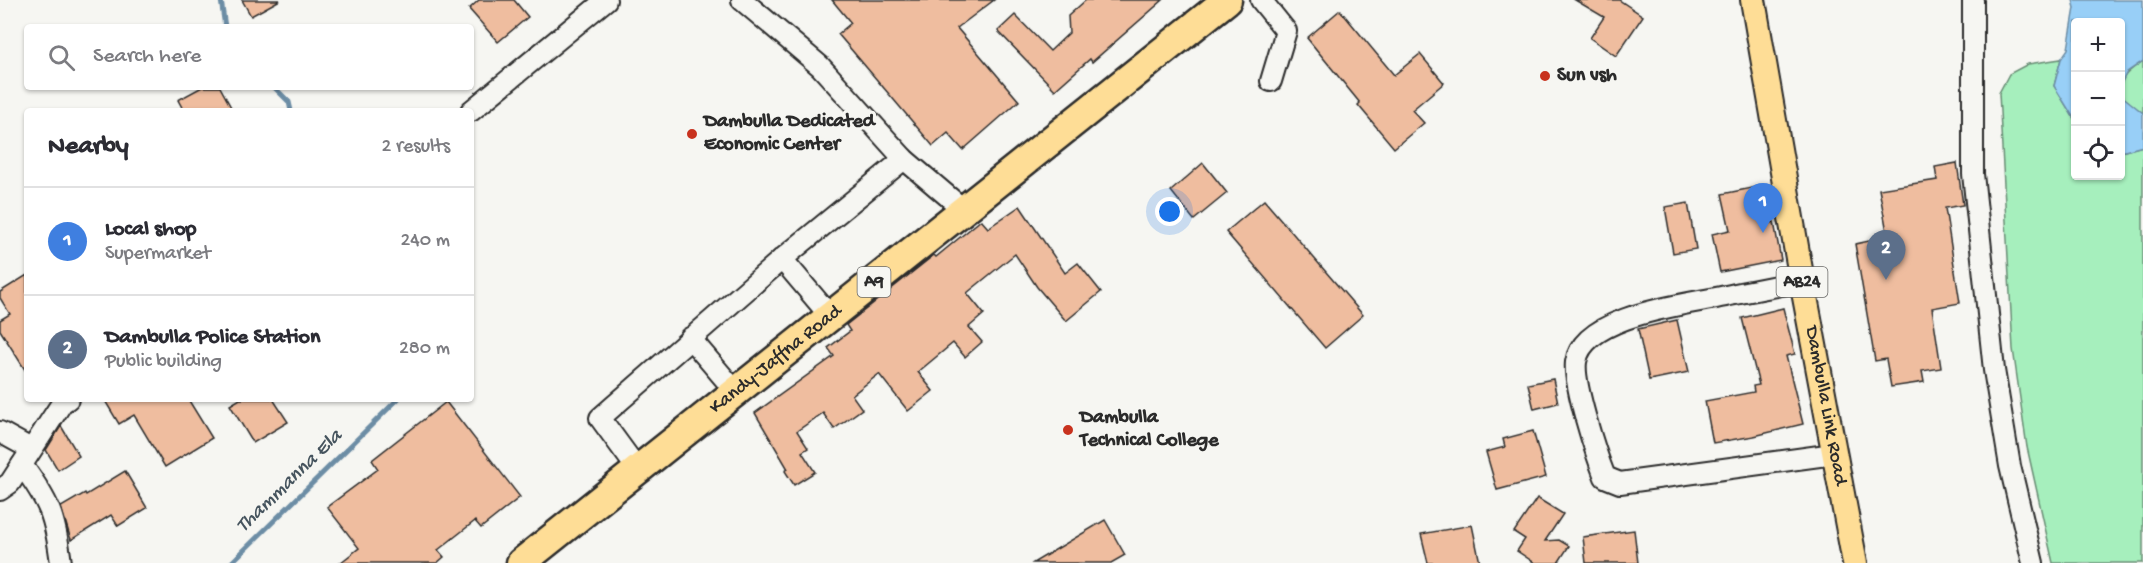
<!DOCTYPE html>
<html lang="en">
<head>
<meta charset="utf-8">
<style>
	body { margin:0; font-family:"Gochi Hand",sans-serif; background:#f7f7f7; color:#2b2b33 }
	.controls { position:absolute; right:18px; top:18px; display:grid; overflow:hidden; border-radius:6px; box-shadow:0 2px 4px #0004 }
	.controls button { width:54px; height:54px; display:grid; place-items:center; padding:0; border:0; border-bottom:2px solid #e1e1e2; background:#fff; color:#2b2b33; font:30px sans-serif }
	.you { position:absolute; left:1170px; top:212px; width:21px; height:21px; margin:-15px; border:4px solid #fff; border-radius:50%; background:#1a73e8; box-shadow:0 0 0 9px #1a73e833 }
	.badge { display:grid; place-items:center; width:39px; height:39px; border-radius:50%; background:#c8321e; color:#fff; font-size:20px; font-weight:700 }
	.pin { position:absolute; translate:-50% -50px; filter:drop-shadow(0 2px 3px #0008) }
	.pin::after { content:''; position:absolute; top:32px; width:21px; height:18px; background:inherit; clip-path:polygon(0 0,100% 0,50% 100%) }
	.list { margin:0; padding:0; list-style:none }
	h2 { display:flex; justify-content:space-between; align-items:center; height:78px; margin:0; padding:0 24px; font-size:26px }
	h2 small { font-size:20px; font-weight:400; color:#7c7c81 }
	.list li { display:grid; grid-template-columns:39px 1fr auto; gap:18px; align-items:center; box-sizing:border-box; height:108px; padding:0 24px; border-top:2px solid #e1e1e2 }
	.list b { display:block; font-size:22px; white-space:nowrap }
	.list p { margin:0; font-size:20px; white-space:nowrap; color:#7c7c81 }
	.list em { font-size:20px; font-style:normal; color:#7c7c81 }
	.icon { flex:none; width:33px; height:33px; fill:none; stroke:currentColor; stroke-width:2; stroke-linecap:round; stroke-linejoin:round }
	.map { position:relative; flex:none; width:2143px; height:563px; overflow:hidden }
	.search { position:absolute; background:#fff; box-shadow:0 2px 4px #0004; left:24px; top:24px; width:450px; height:66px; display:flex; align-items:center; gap:15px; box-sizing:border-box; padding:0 21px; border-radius:6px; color:#7c7c81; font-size:22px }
	.panel { position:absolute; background:#fff; box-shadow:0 2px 4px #0004; left:24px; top:108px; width:450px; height:294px; border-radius:6px }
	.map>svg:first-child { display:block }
</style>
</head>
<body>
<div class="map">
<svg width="2143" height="563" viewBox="0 0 2143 563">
	<rect width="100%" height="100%" fill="#f6f6f2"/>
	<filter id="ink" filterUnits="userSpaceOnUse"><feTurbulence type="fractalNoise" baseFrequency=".0167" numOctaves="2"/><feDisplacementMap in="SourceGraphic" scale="12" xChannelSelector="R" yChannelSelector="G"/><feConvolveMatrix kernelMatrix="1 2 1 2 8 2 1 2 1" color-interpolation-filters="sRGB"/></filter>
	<g filter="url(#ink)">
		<!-- green -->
		<g fill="#a6efbd" stroke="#688d74" stroke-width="1.5">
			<polygon points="2061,59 2054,86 2075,120 2076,176 2120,176 2121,152 2143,146 2143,563 2053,563 2027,447 2013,349 1999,93 2009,74 2028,64"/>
			<path d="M2143,61V113L2120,95C2120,75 2128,72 2143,61Z"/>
		</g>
		<!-- water -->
		<g fill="#98cff7" stroke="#6c8da5" stroke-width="1.5">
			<polygon points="2073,0 2143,0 2143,61 2127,72 2121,84 2120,22 2076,22 2075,120 2054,86 2061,59 2068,49 2075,8"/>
			<polygon points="2121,95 2143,113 2143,146 2121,152"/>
		</g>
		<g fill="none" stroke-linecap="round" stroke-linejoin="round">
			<!-- stream -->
			<g stroke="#6c8da5" stroke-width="5">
				<polyline points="221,0 225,27"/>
				<polyline points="274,87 289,102 291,111"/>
				<polyline points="231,563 398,399"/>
			</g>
		</g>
		<!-- building -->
		<g fill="#efbd9f" stroke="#2b2b2b" stroke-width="1.5">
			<polygon points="242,0 280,0 251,16"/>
			<polygon points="479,0 514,0 528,17 498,42 469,9"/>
			<polygon points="832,0 994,0 957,28 1019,101 963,150 948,133 933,146 838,34 851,23"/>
			<polygon points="1086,0 1163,0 1092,62 1090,59 1055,90 998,31 1015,15 1050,51 1069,33 1068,16"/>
			<polygon points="1575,0 1619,0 1643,16 1616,56 1590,38 1604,17"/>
			<polygon points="1340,10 1394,75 1420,54 1444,83 1412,110 1424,123 1394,148 1358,105 1360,103 1307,38"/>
			<polygon points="202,87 220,87 233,111 184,111 178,100"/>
			<polygon points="1203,163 1227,193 1194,220 1171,191"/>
			<polygon points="1957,163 1963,205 1945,208 1960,303 1932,308 1941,368 1922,371 1924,382 1891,387 1886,359 1875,361 1855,244 1888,237 1879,189 1937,180 1935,167"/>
			<polygon points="1762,186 1770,223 1774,222 1781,260 1720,272 1712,234 1730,230 1722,194"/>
			<polygon points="1264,200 1363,315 1325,348 1226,232"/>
			<polygon points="1688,203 1696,249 1673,253 1665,207"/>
			<polygon points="1020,206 1065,273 1078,263 1101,292 1066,321 1037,287 1015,254 967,293 984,314 969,327 982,342 965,357 953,343 918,372 933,391 908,411 879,374 852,395 862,409 834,429 823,413 797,431 808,448 802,452 815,472 794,485 785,471 788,469 755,413 834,356 828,348 850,331 846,325 934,255 936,257 981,220 988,228"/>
			<polygon points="27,275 27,373 0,330 0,320 10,314 0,298 0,292"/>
			<polygon points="1783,308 1795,354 1786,356 1803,424 1754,436 1713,443 1705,401 1754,392 1753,386 1759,385 1742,318"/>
			<polygon points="1677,320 1689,372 1649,380 1638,329"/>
			<polygon points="1553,379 1558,403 1534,409 1528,384"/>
			<polygon points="104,399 188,399 212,438 165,467 134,415 119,424"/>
			<polygon points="240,399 273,399 288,422 253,443 230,405"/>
			<polygon points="446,402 520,497 481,528 475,521 438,550 444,557 437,563 340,563 359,548 327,507 378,469 372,460"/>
			<polygon points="61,426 79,456 58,470 46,450"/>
			<polygon points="1533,431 1546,477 1497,490 1486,452 1505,447 1503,439"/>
			<polygon points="125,471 147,508 118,526 111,515 71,540 61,507 85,493 86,495"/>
			<polygon points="1537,498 1563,514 1545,541 1559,540 1569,546 1558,563 1535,563 1517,551 1525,539 1514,532"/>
			<polygon points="1105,520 1125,555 1111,563 1033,563"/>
			<polygon points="1472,525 1480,563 1428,563 1421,534"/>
			<polygon points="1634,530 1638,563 1586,563 1583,537"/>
		</g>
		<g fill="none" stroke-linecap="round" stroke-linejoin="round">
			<defs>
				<g id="minor">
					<polyline points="742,0 820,66 904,159 964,210"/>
					<polyline points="1261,0 1286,31 1271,81"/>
					<polyline points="1973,0 1973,174 1994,370 2010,466 2033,563"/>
					<polyline points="471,111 606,0"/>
					<polyline points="782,259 831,317"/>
					<path d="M1802,281C1773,287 1744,292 1716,298C1681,305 1582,317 1576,362C1573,384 1596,454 1605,477L1620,483L1834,454"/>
					<polyline points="690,338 736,392"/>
					<polyline points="0,432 31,449"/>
					<path d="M22,465C50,503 55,516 61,563"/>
					<polyline points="638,470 600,418 782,259 904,159"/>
					<polyline points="0,490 10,483 62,403 68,399"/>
				</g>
				<g id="major">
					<path id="s1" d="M1753,0L1802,281L1855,563"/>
				</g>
				<g id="highway">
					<path id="s2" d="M521,563L1227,0"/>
				</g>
			</defs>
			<!-- minor casing -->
			<use href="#minor" stroke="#2b2b2b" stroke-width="24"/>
			<!-- major casing -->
			<use href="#major" stroke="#2b2b2b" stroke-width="28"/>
			<!-- highway casing -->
			<use href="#highway" stroke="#2b2b2b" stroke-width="33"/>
			<!-- minor -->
			<use href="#minor" stroke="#f6f6f2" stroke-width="20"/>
			<!-- major -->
			<use href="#major" stroke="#fedd96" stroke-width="24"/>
			<!-- highway -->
			<use href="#highway" stroke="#fedd96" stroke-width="28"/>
		</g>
	</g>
	<!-- markers -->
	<g fill="#c8321e" stroke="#f6f6f2" stroke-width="2">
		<circle cx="1545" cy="76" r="6"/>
		<circle cx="692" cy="134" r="6"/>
		<circle cx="1068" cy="430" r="6"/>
	</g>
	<g text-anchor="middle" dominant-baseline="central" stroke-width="6" stroke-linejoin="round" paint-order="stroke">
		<!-- shield labels -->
		<g fill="#f6f6f2" stroke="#686867" stroke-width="1.5">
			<rect x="857.5" y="267" width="33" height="30" rx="4.5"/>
			<rect x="1776.5" y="267" width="51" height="30" rx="4.5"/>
		</g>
		<g font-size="18" font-weight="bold" fill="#2b2b2b">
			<text x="874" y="282">A9</text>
			<text x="1802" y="282">AB24</text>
		</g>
		<!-- poi labels -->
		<g font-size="20" font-weight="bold" fill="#2b2b2b" stroke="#f6f6f2" text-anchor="start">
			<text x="1557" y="76">Sun vsh</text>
			<text x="704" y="122">Dambulla Dedicated<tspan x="704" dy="23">Economic Center</tspan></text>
			<text x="1080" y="418">Dambulla<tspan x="1080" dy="23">Technical College</tspan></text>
		</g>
		<!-- street labels -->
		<g font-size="20" fill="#2b2b2b" stroke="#f6f6f2">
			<text stroke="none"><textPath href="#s2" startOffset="326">Kandy-Jaffna Road</textPath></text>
			<text stroke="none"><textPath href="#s1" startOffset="412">Dambulla Link Road</textPath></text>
		</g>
		<!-- water labels -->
		<g font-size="21" font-style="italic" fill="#46545e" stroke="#f6f6f2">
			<text transform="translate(290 482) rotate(-44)">Thammanna Ela</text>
		</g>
	</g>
</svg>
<div class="controls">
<button>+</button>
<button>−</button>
<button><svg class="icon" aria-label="locate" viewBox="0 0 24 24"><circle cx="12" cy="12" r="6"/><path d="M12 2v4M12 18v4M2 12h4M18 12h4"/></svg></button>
</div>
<div class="you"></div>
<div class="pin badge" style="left:1763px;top:233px;background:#3f7fe0">1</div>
<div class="pin badge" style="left:1886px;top:280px;background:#5c6f8a">2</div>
<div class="search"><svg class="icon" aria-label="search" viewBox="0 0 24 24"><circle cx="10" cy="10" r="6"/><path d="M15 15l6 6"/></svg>Search here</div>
<section class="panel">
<h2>Nearby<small>2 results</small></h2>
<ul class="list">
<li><span class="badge" style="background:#3f7fe0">1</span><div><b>Local shop</b><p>Supermarket</p></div><em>240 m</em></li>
<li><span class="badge" style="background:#5c6f8a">2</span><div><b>Dambulla Police Station</b><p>Public building</p></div><em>280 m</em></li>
</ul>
</section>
</div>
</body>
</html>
